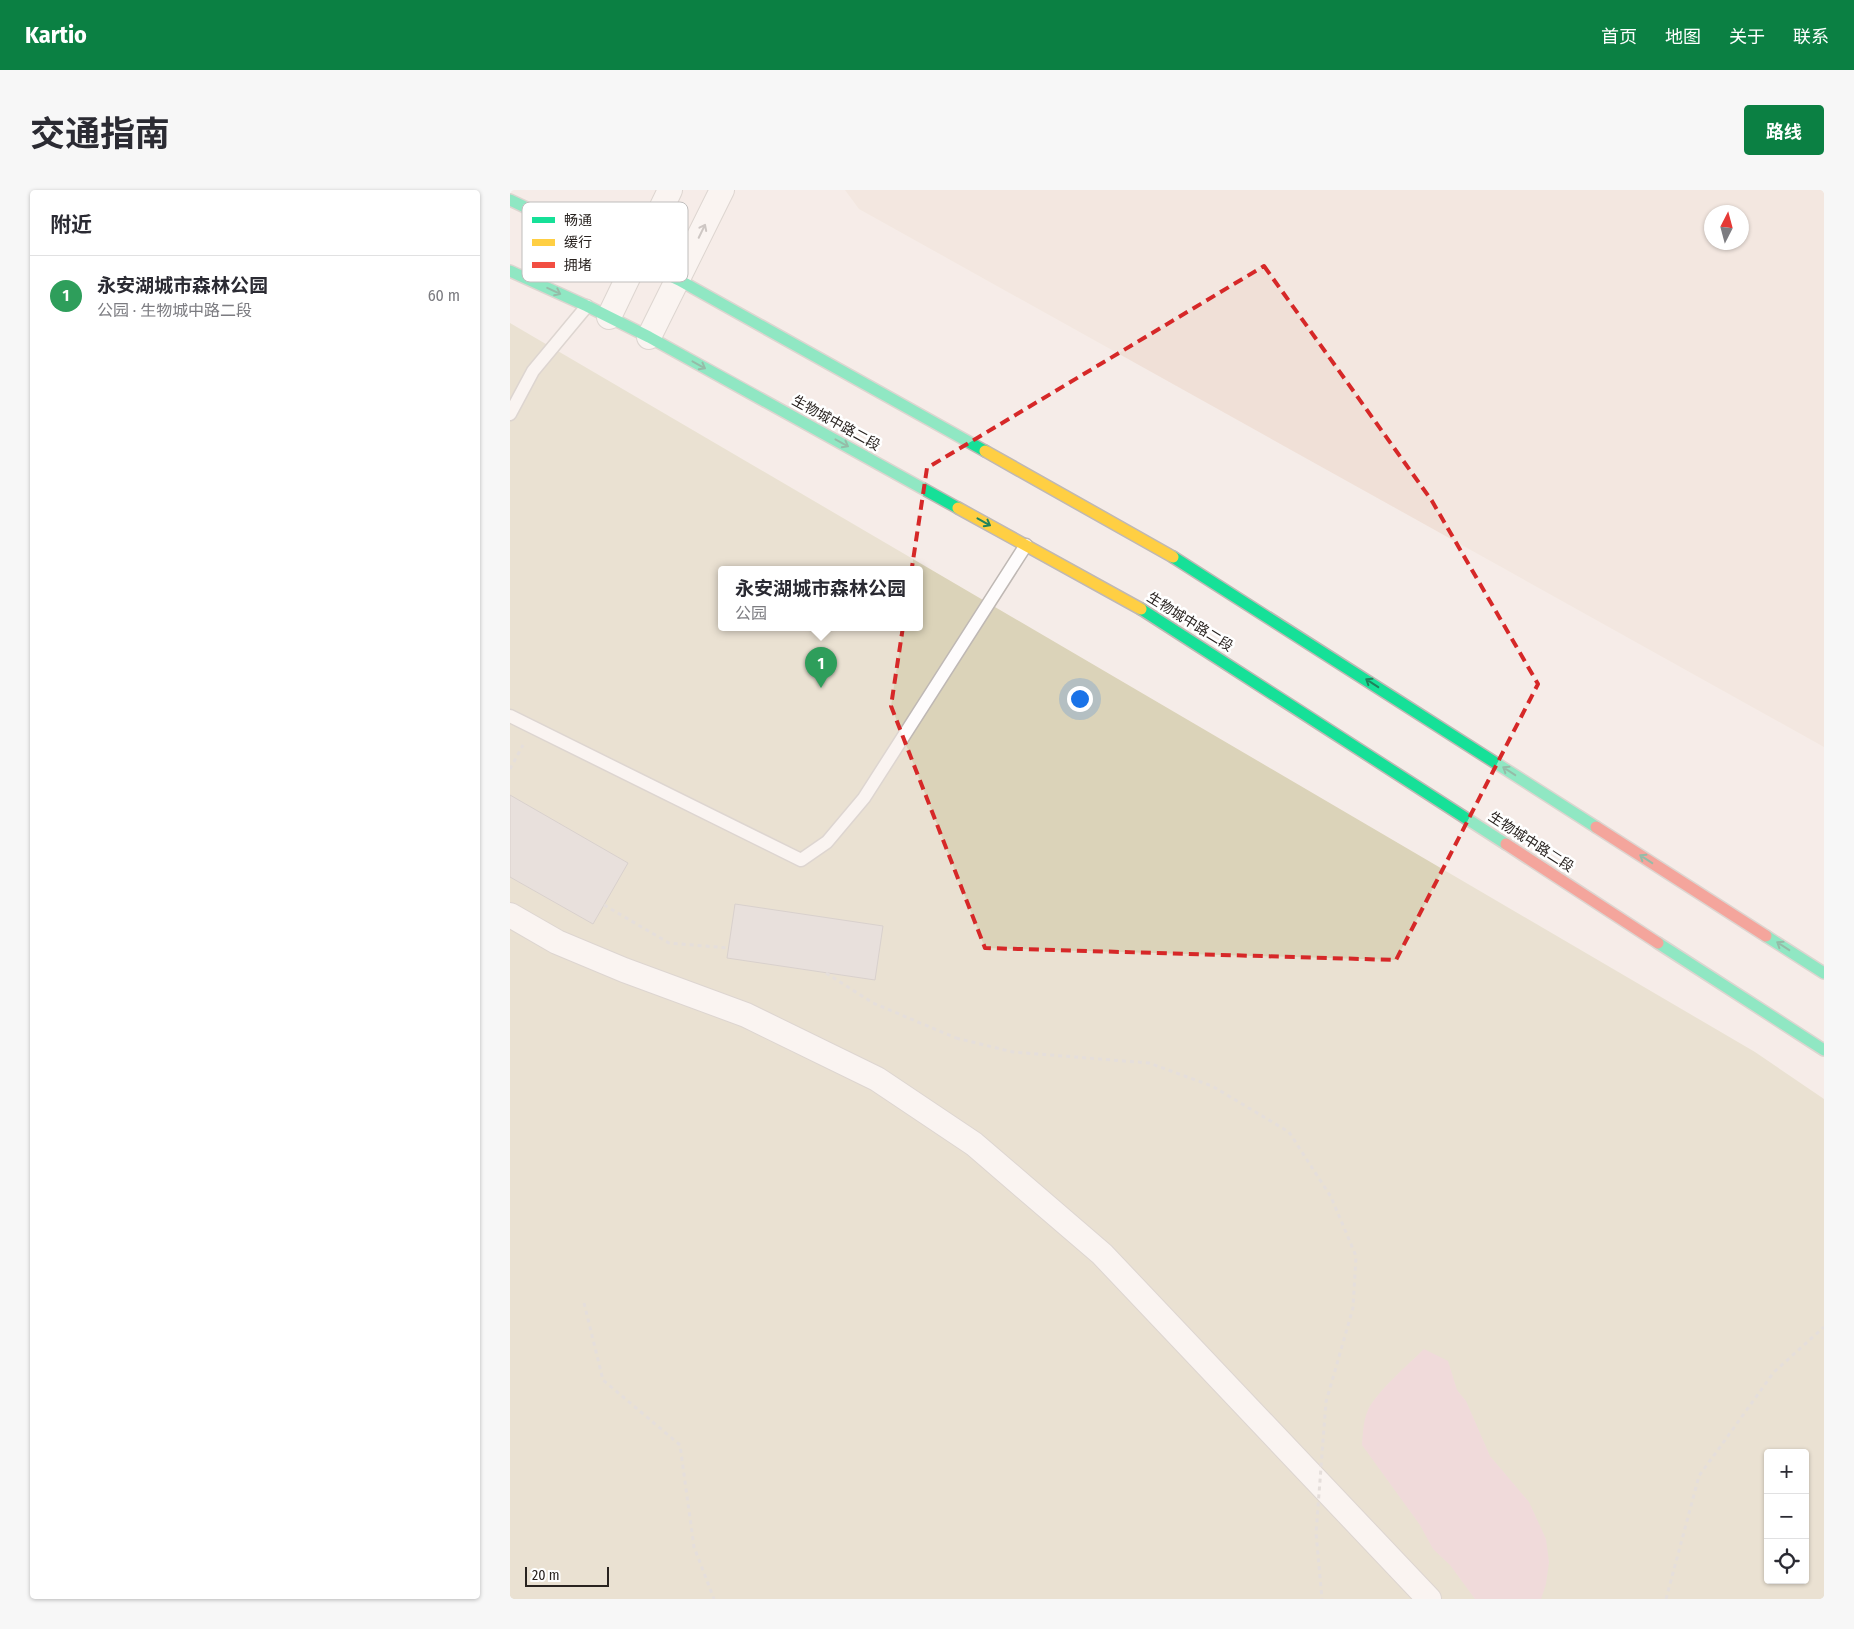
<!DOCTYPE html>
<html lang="zh">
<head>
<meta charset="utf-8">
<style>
	body { margin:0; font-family:"Fira Sans Condensed","Noto Sans SC",sans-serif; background:#f7f7f7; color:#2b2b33 }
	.controls { position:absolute; right:15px; bottom:15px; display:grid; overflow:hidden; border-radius:5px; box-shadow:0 1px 4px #0004 }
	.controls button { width:45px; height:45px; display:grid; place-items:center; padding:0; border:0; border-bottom:1px solid #e1e1e2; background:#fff; color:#2b2b33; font:25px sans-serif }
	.compass { position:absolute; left:1194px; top:15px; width:45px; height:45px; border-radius:50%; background:#fff; box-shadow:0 1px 4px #0004; rotate:6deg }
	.scale { position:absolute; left:15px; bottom:12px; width:84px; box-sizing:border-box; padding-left:5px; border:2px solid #292320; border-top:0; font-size:14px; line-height:18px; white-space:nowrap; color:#292320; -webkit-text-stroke:4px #fff; paint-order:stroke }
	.you { position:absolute; left:569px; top:508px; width:18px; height:18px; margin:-12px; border:4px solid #fff; border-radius:50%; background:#1a73e8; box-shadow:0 0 0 8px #1a73e833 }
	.badge { display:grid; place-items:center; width:32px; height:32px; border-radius:50%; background:#0b8043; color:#fff; font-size:16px; font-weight:700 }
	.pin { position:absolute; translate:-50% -41px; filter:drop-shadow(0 1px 2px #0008) }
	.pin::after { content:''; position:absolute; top:26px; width:18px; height:15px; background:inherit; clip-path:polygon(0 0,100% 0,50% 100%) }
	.popup { position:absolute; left:208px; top:376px; width:205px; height:65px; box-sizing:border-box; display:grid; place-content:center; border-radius:5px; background:#fff; filter:drop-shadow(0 1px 4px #0005); font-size:16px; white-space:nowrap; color:#7c7c81 }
	.popup b { font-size:19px; color:#2b2b33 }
	.popup::after { content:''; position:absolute; left:50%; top:100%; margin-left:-10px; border:10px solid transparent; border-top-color:#fff }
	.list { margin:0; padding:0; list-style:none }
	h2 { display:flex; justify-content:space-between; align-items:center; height:65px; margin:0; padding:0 20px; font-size:21px }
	h2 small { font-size:16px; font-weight:400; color:#7c7c81 }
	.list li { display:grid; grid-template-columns:32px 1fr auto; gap:15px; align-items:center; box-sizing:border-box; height:80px; padding:0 20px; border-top:1px solid #e1e1e2 }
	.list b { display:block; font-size:19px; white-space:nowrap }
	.list p { margin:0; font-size:16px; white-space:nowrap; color:#7c7c81 }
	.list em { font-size:16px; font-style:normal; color:#7c7c81 }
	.icon { flex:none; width:28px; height:28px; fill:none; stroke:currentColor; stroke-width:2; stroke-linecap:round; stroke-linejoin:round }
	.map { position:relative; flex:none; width:1314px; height:1409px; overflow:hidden; border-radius:5px }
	header { display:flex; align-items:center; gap:30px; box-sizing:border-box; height:70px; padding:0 25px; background:#0b8043; color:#fff }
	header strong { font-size:24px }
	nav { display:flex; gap:28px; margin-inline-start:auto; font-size:18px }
	.intro { display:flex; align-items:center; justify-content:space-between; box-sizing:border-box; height:120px; padding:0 30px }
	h1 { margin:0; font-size:35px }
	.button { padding:12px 22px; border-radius:5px; background:#0b8043; color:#fff; font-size:18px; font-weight:700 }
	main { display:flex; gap:30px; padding:0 30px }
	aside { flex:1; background:#fff; border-radius:5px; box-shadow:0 1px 4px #0004 }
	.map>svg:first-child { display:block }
</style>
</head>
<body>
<header>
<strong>Kartio</strong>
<nav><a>首页</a><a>地图</a><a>关于</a><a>联系</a></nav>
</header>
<div class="intro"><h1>交通指南</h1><a class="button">路线</a></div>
<main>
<aside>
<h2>附近<small></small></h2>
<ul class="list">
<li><span class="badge" style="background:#2e9e5b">1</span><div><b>永安湖城市森林公园</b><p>公园 · 生物城中路二段</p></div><em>60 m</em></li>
</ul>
</aside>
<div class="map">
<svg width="1314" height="1409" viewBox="0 0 1314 1409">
	<rect width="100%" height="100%" fill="#f5ece8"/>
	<!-- built -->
	<path fill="#f0e0d7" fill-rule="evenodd" d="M335,0H1314V557L349,19ZM1202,22H1232V52H1202Z"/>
	<!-- green -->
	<path fill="#dbd3b9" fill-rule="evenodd" d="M0,133L1245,862L1314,909V1409H0ZM212,379H410V437H212ZM1258,1263H1295V1390H1258Z"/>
	<!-- water -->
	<path fill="#e9c4cb" d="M914,1159L938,1171L947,1200L956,1211L980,1266L1019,1312L1036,1349L1039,1372L1036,1394L1031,1409H965L940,1375L923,1359L910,1335L852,1255C853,1244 853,1231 858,1220C867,1201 898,1175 914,1159Z"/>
	<!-- building -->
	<g fill="#d8d0ce" stroke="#b5aeac">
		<polygon points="0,605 118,673 83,734 0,687"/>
		<polygon points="225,714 373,736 365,790 217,768"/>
	</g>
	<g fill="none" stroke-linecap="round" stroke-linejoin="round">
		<defs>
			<g id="lane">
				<polyline points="0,224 23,181 77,116"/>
				<polyline points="0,526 291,670 317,652 354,608 516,355"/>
			</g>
			<g id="street">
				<polyline points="99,127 160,0"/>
				<polyline points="139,147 212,0"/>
				<polyline points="0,725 47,752 114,780 236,825 367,889 464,954 592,1064 919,1409"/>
			</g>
			<g id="fast">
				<polyline points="0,10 169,90 475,261"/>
				<polyline points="0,81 77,116 139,147 448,318"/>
				<polyline points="663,367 1086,637"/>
				<polyline points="631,419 996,654"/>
				<polyline points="1256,746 1314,783"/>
				<polyline points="1148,753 1314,860"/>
			</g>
			<g id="slow">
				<polyline points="475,261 663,367"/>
				<polyline points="448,318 631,419"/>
			</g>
			<g id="jam">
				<polyline points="1086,637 1256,746"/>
				<polyline points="996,654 1148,753"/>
			</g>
		</defs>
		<!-- lane casing -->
		<use href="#lane" stroke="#bfb8b4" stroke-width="15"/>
		<!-- street casing -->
		<use href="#street" stroke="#bfb8b4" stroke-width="26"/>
		<!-- fast casing -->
		<use href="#fast" stroke="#bfb8b4" stroke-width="14"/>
		<!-- slow casing -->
		<use href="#slow" stroke="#bfb8b4" stroke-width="14"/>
		<!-- jam casing -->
		<use href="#jam" stroke="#bfb8b4" stroke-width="14"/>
		<!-- path -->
		<g stroke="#d0cdcc" stroke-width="3" stroke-dasharray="4 4" stroke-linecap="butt">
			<polyline points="0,579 13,555"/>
			<polyline points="94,715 159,753 218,758"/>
			<polyline points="316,783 363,813 446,848"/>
			<polyline points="74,1113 93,1190 170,1255 184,1357 204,1409"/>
			<polyline points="1156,1409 1189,1286 1264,1182 1314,1137"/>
		</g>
		<!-- lane -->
		<use href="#lane" stroke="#fefcfc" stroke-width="12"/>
		<!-- street -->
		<use href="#street" stroke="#fefcfc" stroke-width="24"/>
		<!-- fast -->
		<use href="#fast" stroke="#16e098" stroke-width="11"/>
		<!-- slow -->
		<use href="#slow" stroke="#ffcf43" stroke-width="11"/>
		<!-- jam -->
		<use href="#jam" stroke="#f24e42" stroke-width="11"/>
		<!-- path-bridge -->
		<polyline stroke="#d0cdcc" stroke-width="3" stroke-dasharray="4 4" stroke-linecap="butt" points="446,848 503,862 639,873 702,896 779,942 821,1007 846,1066 843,1118 816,1212 806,1343 812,1409"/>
	</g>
	<!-- one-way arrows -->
	<defs><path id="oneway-shaft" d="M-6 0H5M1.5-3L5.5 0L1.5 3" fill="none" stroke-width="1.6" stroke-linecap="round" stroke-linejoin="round" transform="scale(1.25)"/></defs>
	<use stroke="#9e9a99" href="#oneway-shaft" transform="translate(192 41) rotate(-64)"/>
	<g stroke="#20825c">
		<use href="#oneway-shaft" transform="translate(44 101) rotate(25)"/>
		<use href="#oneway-shaft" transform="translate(189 175) rotate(29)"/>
		<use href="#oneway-shaft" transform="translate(332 253) rotate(29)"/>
		<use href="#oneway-shaft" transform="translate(474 332) rotate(29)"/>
		<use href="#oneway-shaft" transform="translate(862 493) rotate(-147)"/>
		<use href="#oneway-shaft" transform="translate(999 581) rotate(-147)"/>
		<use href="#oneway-shaft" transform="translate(1136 669) rotate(-147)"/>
		<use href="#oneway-shaft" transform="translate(1273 756) rotate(-147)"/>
	</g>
	<!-- marked area -->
	<path d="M0 0H1314V1409H0ZM754,76L922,311L1028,494L886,770L475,758L381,516L417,278Z" fill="#f5ece8" fill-opacity=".55" fill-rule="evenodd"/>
	<path fill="none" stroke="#d62828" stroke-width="4" stroke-dasharray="10 6" stroke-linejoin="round" d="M754,76L922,311L1028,494L886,770L475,758L381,516L417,278Z"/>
	<g text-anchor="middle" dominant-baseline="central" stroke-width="5" stroke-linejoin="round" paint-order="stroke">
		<!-- street labels -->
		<g font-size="14" fill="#292320" stroke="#fff">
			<text transform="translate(326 233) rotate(29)">生物城中路二段</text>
			<text transform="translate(680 432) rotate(32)">生物城中路二段</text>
			<text transform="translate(1021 652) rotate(33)">生物城中路二段</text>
		</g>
	</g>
	<!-- legend -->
	<rect x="12" y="12" width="166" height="80" rx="8" fill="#fff" stroke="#bfbdbc" stroke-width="1"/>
	<rect x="22" y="27" width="23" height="6" fill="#16e098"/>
	<rect x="22" y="49" width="23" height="7" fill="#ffcf43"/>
	<rect x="22" y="72" width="23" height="6" fill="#f24e42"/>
	<g font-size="14" fill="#292320">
		<text x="54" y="35">畅通</text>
		<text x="54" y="57">缓行</text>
		<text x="54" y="80">拥堵</text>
	</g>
</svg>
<div class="controls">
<button>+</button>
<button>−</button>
<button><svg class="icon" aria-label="locate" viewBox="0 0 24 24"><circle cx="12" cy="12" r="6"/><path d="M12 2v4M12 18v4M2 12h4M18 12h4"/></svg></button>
</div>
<svg class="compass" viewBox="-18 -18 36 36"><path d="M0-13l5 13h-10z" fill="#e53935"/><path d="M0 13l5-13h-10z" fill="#7c7c81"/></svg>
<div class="scale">20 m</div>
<div class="you"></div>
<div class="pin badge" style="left:311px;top:498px;background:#2e9e5b">1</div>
<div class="popup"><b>永安湖城市森林公园</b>公园</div>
</div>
</main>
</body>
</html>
